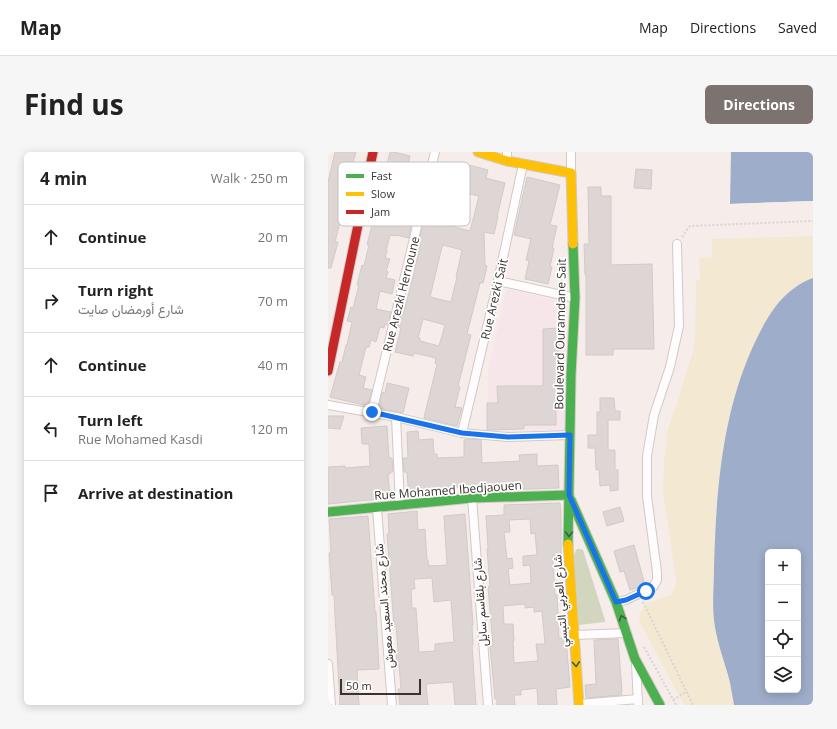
<!DOCTYPE html>
<html lang="en">
<head>
<meta charset="utf-8">
<style>
	body { margin:0; font-family:"Open Sans",Vazirmatn,sans-serif; background:#f6f6f6; color:#222 }
	.controls { position:absolute; right:12px; bottom:12px; display:grid; overflow:hidden; border-radius:6px; box-shadow:0 2px 10px #0003 }
	.controls button { width:36px; height:36px; display:grid; place-items:center; padding:0; border:0; border-bottom:1px solid #e0e0e0; background:#fff; color:#222; font:20px sans-serif }
	.scale { position:absolute; left:12px; bottom:10px; width:81px; box-sizing:border-box; padding-left:4px; border:2px solid #3a322f; border-top:0; font-size:11px; line-height:14px; white-space:nowrap; color:#3a322f; -webkit-text-stroke:3px #fff; paint-order:stroke }
	.stop { position:absolute; width:12px; height:12px; margin:-9px; border:3px solid #1a73e8; border-radius:50%; background:#fff }
	.stop.end { background:#1a73e8; border-color:#fff; box-shadow:0 1px 4px #0008 }
	.list { margin:0; padding:0; list-style:none }
	h2 { display:flex; justify-content:space-between; align-items:center; height:52px; margin:0; padding:0 16px; font-size:17px }
	h2 small { font-size:13px; font-weight:400; color:#767676 }
	.list li { display:grid; grid-template-columns:26px 1fr auto; gap:12px; align-items:center; box-sizing:border-box; height:64px; padding:0 16px; border-top:1px solid #e0e0e0 }
	.list b { display:block; font-size:15px; white-space:nowrap }
	.list p { margin:0; font-size:13px; white-space:nowrap; color:#767676 }
	.list em { font-size:13px; font-style:normal; color:#767676 }
	.icon { flex:none; width:22px; height:22px; fill:none; stroke:currentColor; stroke-width:2; stroke-linecap:round; stroke-linejoin:round }
	.map { position:relative; flex:none; width:485px; height:553px; overflow:hidden; border-radius:6px }
	header { display:flex; align-items:center; gap:24px; box-sizing:border-box; height:56px; padding:0 20px; background:#fff; border-bottom:1px solid #e0e0e0 }
	header strong { font-size:19px }
	nav { display:flex; gap:22px; margin-inline-start:auto; font-size:14px }
	.intro { display:flex; align-items:center; justify-content:space-between; box-sizing:border-box; height:96px; padding:0 24px }
	h1 { margin:0; font-size:28px }
	.button { padding:10px 18px; border-radius:6px; background:#7c7370; color:#fff; font-size:14px; font-weight:700 }
	main { display:flex; gap:24px; padding:0 24px }
	aside { flex:1; background:#fff; border-radius:6px; box-shadow:0 2px 10px #0003 }
	.map>svg:first-child { display:block }
</style>
</head>
<body>
<header>
<strong>Map</strong>
<nav><a>Map</a><a>Directions</a><a>Saved</a></nav>
</header>
<div class="intro"><h1>Find us</h1><a class="button">Directions</a></div>
<main>
<aside>
<h2>4 min<small>Walk · 250 m</small></h2>
<ul class="list">
<li><svg class="icon" aria-label="ahead" viewBox="0 0 24 24"><path d="M12 20V5M6 11l6-6 6 6"/></svg><div><b>Continue</b></div><em>20 m</em></li>
<li><svg class="icon" aria-label="right" viewBox="0 0 24 24"><path d="M7 20v-9h11M14 6l5 5-5 5"/></svg><div><b>Turn right</b><p>شارع أورمضان صايت</p></div><em>70 m</em></li>
<li><svg class="icon" aria-label="ahead" viewBox="0 0 24 24"><path d="M12 20V5M6 11l6-6 6 6"/></svg><div><b>Continue</b></div><em>40 m</em></li>
<li><svg class="icon" aria-label="left" viewBox="0 0 24 24"><path d="M17 20v-9H6M10 6l-5 5 5 5"/></svg><div><b>Turn left</b><p>Rue Mohamed Kasdi</p></div><em>120 m</em></li>
<li><svg class="icon" aria-label="arrive" viewBox="0 0 24 24"><path d="M6 21V4h12l-3 4 3 4H6"/></svg><div><b>Arrive at destination</b></div></li>
</ul>
</aside>
<div class="map">
<svg width="485" height="553" viewBox="0 0 485 553">
	<rect width="100%" height="100%" fill="#f6edea"/>
	<!-- education -->
	<polygon fill="#f6e5e9" points="179,137 238,151 237,278 159,277 160,218"/>
	<!-- green -->
	<polygon fill="#d3d6be" points="249,397 252,397 255,398 277,468 277,470 251,473 246,404 247,400"/>
	<!-- sand -->
	<path fill="#f3e9d3" d="M485,84V126C457,136 441,161 429,186C395,255 388,335 386,410C386,429 384,449 386,468C388,487 395,505 400,523C403,533 404,543 406,553H356L311,469L313,459L319,451L343,443L346,437L348,428L335,340L336,309L340,277L352,242L364,202L367,185L368,129L372,128L371,106L384,105V87Z"/>
	<!-- water -->
	<g fill="#9eadc9" fill-rule="evenodd">
		<polygon points="403,0 485,0 485,49 402,52"/>
		<path d="M485,126V553H406C404,543 403,533 400,523C395,505 388,487 386,468C384,451 386,433 386,416C388,339 394,257 429,186C441,161 457,136 485,126ZM440,400H470V538H440Z"/>
	</g>
	<!-- pier -->
	<polygon fill="#f6edea" points="485,49 485,51 402,54 400,52"/>
	<!-- building -->
	<g fill="#ded6d4" stroke="#d2cac8" fill-rule="evenodd">
		<polygon points="7,0 28,0 23,18 28,19 23,39 20,39 7,90 10,90 3,116 0,116 0,30"/>
		<polygon points="62,0 66,0 82,4 80,12 87,13 83,28 78,26 74,45 76,46 71,71 83,74 81,86 68,83 68,84 62,83 58,99 59,99 57,106 62,107 58,119 60,120 58,126 67,128 64,142 52,139 48,157 63,160 60,173 57,172 56,176 52,175 48,190 43,188 41,195 38,195 31,223 38,225 35,236 44,238 40,254 2,245 12,210 14,210 18,193 19,193 24,170 19,169 23,155 25,156 31,133 29,133 34,113 36,114 41,93 39,93 48,57 45,56 49,39 52,40"/>
		<path d="M114,11L140,17L141,13L160,18L158,26L177,31L169,65H170L166,82L156,80L157,113L159,114L155,131H152L139,182L143,183L130,234L132,235L127,255L134,256L129,274L96,266L109,212L107,211L108,206L86,201L85,204L67,200L73,176L70,175L73,163H75L86,121L93,89H91L94,76L96,68H98L104,42H106ZM132,40L151,44L142,79L116,72L123,42L131,44ZM115,93L134,98L128,125H129L123,150L102,145L114,95ZM95,167L117,173L111,194L92,189V186H90Z"/>
		<polygon points="308,17 324,18 323,37 306,36"/>
		<polygon points="199,25 232,33 222,73 229,74 224,96 226,96 222,115 224,115 220,132 197,127 201,109 198,108 203,87 186,83"/>
		<polygon points="260,35 273,35 273,44 283,44 283,113 324,112 326,197 285,197 285,203 258,203 258,123 257,123 256,92 261,92"/>
		<polygon points="231,176 230,250 228,250 228,273 196,273 196,277 159,278 159,251 170,251 169,234 215,234 215,177"/>
		<polygon points="59,231 81,236 75,261 51,256 54,240 57,241"/>
		<polygon points="272,246 286,246 287,259 292,259 292,268 280,268 280,298 287,298 287,318 290,318 290,338 282,339 282,333 272,334 271,317 268,318 267,296 260,296 260,283 269,283 269,260 272,260"/>
		<polygon points="0,264 16,264 12,277 0,276"/>
		<polygon points="59,274 61,306 64,306 65,320 62,320 62,322 60,322 62,346 0,352 0,315 17,314 17,316 42,314 41,292 34,292 33,276"/>
		<polygon points="90,279 91,288 105,287 106,302 109,302 109,306 136,305 136,288 144,287 153,288 154,311 192,309 191,303 209,302 209,314 230,313 231,336 137,339 137,335 116,336 116,341 81,345 79,320 76,320 75,306 80,306 79,280"/>
		<path d="M232,351L233,361V403L225,404V409L227,443H229L231,486H238L242,535L228,537L229,553H210L209,536L193,538V543H186L187,553H169V547H167L162,494H165L160,435L162,434L159,397L160,396L158,364L176,363V353ZM202,367L203,382L207,381L209,403L195,404V414L202,413L203,431L182,433L180,417L185,416L184,406L179,407L176,380H182L181,368ZM197,452V456L206,455V460L214,459L217,492H208L210,509L186,511L185,489H186L185,472H176L175,454Z"/>
		<polygon points="292,355 296,369 279,374 275,360"/>
		<path d="M89,359L90,378L97,377L99,408H100L101,414L119,413L116,364L137,362L145,473H144L145,493H144L148,553H127L125,530L98,532L100,553H72L70,537H73L71,513H69L68,498H70L68,474L66,475L62,420L59,382H61L60,362ZM104,426L106,450L123,448L126,490L107,492V499L91,500L88,456H84L83,437H87L86,427Z"/>
		<polygon points="40,364 47,460 48,460 51,517 29,518 31,553 12,553 7,463 6,443 4,443 1,401 3,401 1,367"/>
		<polygon points="306,393 317,433 302,438 296,419 292,420 286,399"/>
		<polygon points="290,487 294,540 293,540 294,543 258,546 257,533 268,532 266,488"/>
	</g>
	<g fill="none" stroke-linecap="round" stroke-linejoin="round">
		<defs>
			<g id="street">
				<polyline points="179,0 179,9"/>
				<polyline points="243,21 243,0"/>
				<polyline points="170,129 247,146"/>
				<polyline points="0,253 68,265 134,281 180,285 242,283"/>
				<polyline points="44,260 107,0"/>
				<polyline points="68,265 72,353"/>
				<polyline points="134,281 170,129 195,12"/>
				<polyline points="144,346 160,553"/>
				<polyline points="49,356 64,553"/>
				<polyline points="288,450 298,448 325,435 329,428 329,420 319,344 319,304 326,263 342,215 351,174 349,92"/>
				<polyline points="246,483 299,481"/>
				<polyline points="308,511 310,553"/>
				<polyline points="0,512 3,553"/>
				<polyline points="251,552 310,547"/>
			</g>
			<g id="fast">
				<polyline points="243,348 288,450 307,507 332,553"/>
				<polyline points="0,360 144,346 241,343"/>
				<polyline points="240,392 243,223 247,146 245,92"/>
			</g>
			<g id="slow">
				<polyline points="150,0 179,9 243,21 245,92"/>
				<polyline points="240,392 251,553"/>
			</g>
			<polyline id="jam" points="0,219 45,0"/>
		</defs>
		<!-- street casing -->
		<use href="#street" stroke="#d1c9c6" stroke-width="10"/>
		<!-- fast casing -->
		<use href="#fast" stroke="#d1c9c6" stroke-width="11"/>
		<!-- slow casing -->
		<use href="#slow" stroke="#d1c9c6" stroke-width="11"/>
		<!-- jam casing -->
		<use href="#jam" stroke="#d1c9c6" stroke-width="11"/>
		<!-- path -->
		<g stroke="#d7d4d3" stroke-width="2" stroke-dasharray="2 2" stroke-linecap="butt">
			<polyline points="354,85 362,74 485,69"/>
			<polyline points="315,450 365,553"/>
			<polyline points="316,495 348,553"/>
			<polyline points="345,548 359,539"/>
		</g>
		<!-- street -->
		<use href="#street" stroke="#fefcfc" stroke-width="8"/>
		<!-- fast -->
		<use href="#fast" stroke="#4caf50" stroke-width="9"/>
		<!-- slow -->
		<use href="#slow" stroke="#ffc107" stroke-width="9"/>
		<!-- jam -->
		<use href="#jam" stroke="#c62828" stroke-width="9"/>
	</g>
	<!-- one-way arrows -->
	<defs><path id="oneway-chevron" d="M-2-3.5L2.5 0L-2 3.5" fill="none" stroke-width="1.6" stroke-linecap="round" stroke-linejoin="round"/></defs>
	<g stroke="#405e3b">
		<use href="#oneway-chevron" transform="translate(241 382) rotate(91)"/>
		<use href="#oneway-chevron" transform="translate(294 466) rotate(-110)"/>
		<use href="#oneway-chevron" transform="translate(248 512) rotate(86)"/>
	</g>
	<g fill="none" stroke-linecap="round" stroke-linejoin="round">
		<!-- route -->
		<polyline stroke="#1a73e8" stroke-width="5" points="44,260 134,281 180,285 242,283 241,343 288,450 298,448 318,439"/>
	</g>
	<g text-anchor="middle" dominant-baseline="central" stroke-width="3.5" stroke-linejoin="round" paint-order="stroke">
		<!-- street labels -->
		<g font-size="12" fill="#3a322f" stroke="#fff">
			<text transform="translate(73 142) rotate(-76)">Rue Arezki Hernoune</text>
			<text transform="translate(166 147) rotate(-77)">Rue Arezki Sait</text>
			<text transform="translate(232 182) rotate(-89)">Boulevard Ouramdane Sait</text>
			<text transform="translate(120 338) rotate(-4)">Rue Mohamed Ibedjaouen</text>
			<text transform="translate(232 449) rotate(-94)">شارع العربي التبسي</text>
			<text transform="translate(152 450) rotate(-94)">شارع بلقاسم سايل</text>
			<text transform="translate(56 454) rotate(-95)">شارع محند السعيد معوش</text>
		</g>
	</g>
	<!-- legend -->
	<rect x="10" y="10" width="132" height="64" rx="6" fill="#fff" stroke="#c4c2c1" stroke-width="1"/>
	<rect x="18" y="22" width="18" height="4" fill="#4caf50"/>
	<rect x="18" y="40" width="18" height="4" fill="#ffc107"/>
	<rect x="18" y="58" width="18" height="4" fill="#c62828"/>
	<g font-size="11" fill="#3a322f">
		<text x="43" y="28">Fast</text>
		<text x="43" y="46">Slow</text>
		<text x="43" y="64">Jam</text>
	</g>
</svg>
<div class="controls">
<button>+</button>
<button>−</button>
<button><svg class="icon" aria-label="locate" viewBox="0 0 24 24"><circle cx="12" cy="12" r="6"/><path d="M12 2v4M12 18v4M2 12h4M18 12h4"/></svg></button>
<button><svg class="icon" aria-label="layers" viewBox="0 0 24 24"><path d="M12 4l9 5-9 5-9-5zM3 14l9 5 9-5"/></svg></button>
</div>
<div class="scale">50 m</div>
<div class="stop" style="left:318px;top:439px"></div>
<div class="stop end" style="left:44px;top:260px"></div>
</div>
</main>
</body>
</html>
